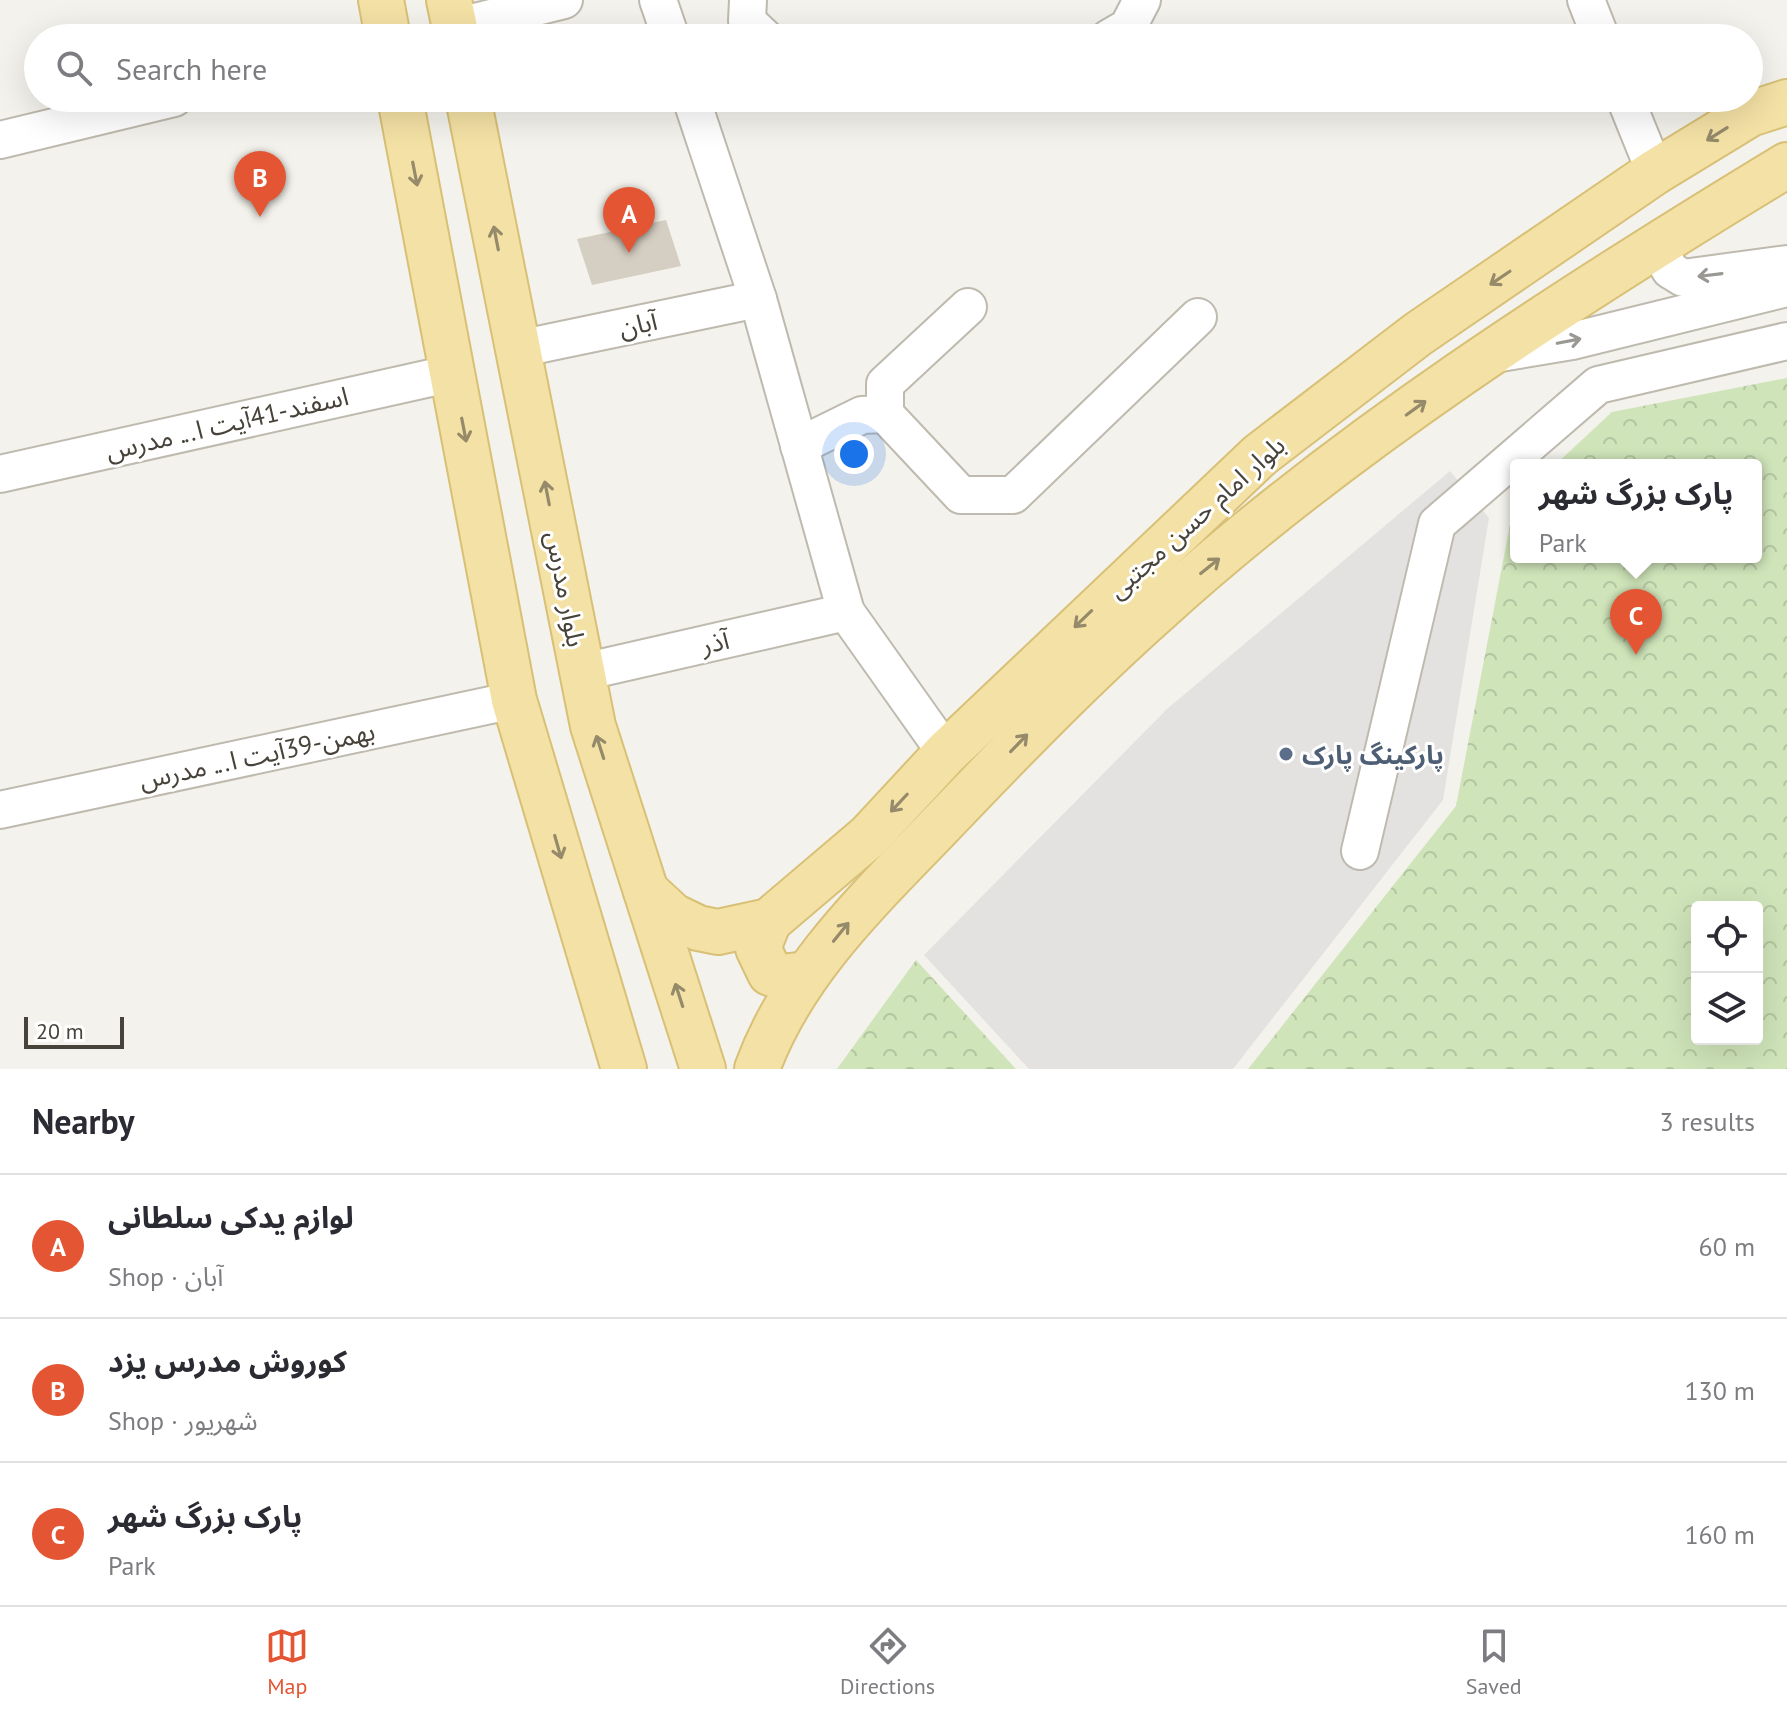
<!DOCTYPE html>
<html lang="en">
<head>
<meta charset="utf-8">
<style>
	body { margin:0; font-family:"PT Sans","Noto Sans Arabic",sans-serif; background:#f7f7f7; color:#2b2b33 }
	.controls { position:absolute; right:24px; bottom:24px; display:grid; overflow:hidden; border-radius:8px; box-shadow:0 8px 32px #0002 }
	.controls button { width:72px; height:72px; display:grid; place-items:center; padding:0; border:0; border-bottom:2px solid #e1e1e2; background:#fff; color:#2b2b33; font:40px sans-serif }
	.scale { position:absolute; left:24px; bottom:20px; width:100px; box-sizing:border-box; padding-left:8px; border:4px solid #48433a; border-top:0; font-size:22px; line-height:28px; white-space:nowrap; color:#48433a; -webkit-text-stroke:6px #fff; paint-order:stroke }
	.you { position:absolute; left:854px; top:454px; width:28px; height:28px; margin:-20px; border:6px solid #fff; border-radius:50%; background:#1a73e8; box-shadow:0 0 0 12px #1a73e833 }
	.badge { display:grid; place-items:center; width:52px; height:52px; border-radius:50%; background:#e45633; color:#fff; font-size:26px; font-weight:700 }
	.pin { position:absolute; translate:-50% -66px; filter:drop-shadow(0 2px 4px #0008) }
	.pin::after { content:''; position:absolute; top:42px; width:28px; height:24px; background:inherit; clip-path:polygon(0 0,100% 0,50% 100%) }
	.popup { position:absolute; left:1510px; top:459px; width:252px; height:104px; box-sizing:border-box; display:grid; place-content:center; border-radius:8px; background:#fff; filter:drop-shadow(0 2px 6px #0005); font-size:26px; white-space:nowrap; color:#7c7c81 }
	.popup b { font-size:30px; color:#2b2b33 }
	.popup::after { content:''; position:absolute; left:50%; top:100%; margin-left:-16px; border:16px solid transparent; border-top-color:#fff }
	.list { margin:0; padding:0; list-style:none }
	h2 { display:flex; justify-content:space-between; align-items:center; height:104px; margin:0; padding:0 32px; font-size:34px }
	h2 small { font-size:26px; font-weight:400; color:#7c7c81 }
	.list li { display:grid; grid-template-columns:52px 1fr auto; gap:24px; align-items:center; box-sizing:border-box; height:144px; padding:0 32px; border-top:2px solid #e1e1e2 }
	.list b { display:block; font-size:30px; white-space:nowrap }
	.list p { margin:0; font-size:26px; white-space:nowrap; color:#7c7c81 }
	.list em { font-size:26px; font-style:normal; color:#7c7c81 }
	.icon { flex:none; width:44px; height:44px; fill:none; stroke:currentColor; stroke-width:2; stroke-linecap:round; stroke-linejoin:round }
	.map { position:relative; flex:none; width:1787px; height:1069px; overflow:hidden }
	.search { position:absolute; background:#fff; box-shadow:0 8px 32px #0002; left:24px; right:24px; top:24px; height:88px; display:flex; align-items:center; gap:20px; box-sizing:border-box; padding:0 28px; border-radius:44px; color:#7c7c81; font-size:30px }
	.sheet { height:536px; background:#fff }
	nav { display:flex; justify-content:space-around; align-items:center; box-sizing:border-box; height:112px; border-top:2px solid #e1e1e2; background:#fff; font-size:22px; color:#7c7c81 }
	nav a { display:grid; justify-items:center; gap:4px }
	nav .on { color:#e45633 }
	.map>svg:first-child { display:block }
</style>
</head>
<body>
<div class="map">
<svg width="1787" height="1069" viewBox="0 0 1787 1069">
	<defs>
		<pattern id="forest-crowns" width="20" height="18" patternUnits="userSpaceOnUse" patternTransform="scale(2)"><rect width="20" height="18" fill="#cfe4b9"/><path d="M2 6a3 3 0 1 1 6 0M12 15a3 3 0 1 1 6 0" fill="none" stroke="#b3c5a0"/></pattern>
	</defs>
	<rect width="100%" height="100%" fill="#f4f2ec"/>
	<!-- forest -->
	<g fill="url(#forest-crowns)" fill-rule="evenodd">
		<path d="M1787,378V1069H1248L1456,806L1514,504L1516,502V557H1756V465H1555L1612,412ZM1697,907H1757V1039H1697Z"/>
		<polygon points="916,960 1016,1069 837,1069"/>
	</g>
	<!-- parking -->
	<polygon fill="#e4e2e0" points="1450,471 1489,518 1443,800 1233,1069 1029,1069 924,955 1167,709"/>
	<!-- building -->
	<polygon fill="#d5cec2" points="666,220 681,266 592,285 577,239"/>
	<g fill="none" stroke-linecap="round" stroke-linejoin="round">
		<defs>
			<g id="minor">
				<polyline points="658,0 671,38"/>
				<polyline points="748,0 747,21 765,38"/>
				<polyline points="1586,0 1601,38"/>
				<polyline points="455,27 564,0"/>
				<polyline points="1109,38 1128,27 1142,0"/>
				<polyline points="691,98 758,299 846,612 946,753"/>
				<polyline points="1625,98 1655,172"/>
				<polyline points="0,140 174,98"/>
				<polyline points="1669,236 1663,257 1670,270 1683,278 1787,264"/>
				<polyline points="518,349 758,299"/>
				<polyline points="1494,354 1572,341 1787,288"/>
				<polyline points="885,414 885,384 968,307"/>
				<polyline points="799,446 862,415 885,414 961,495 1013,495 1198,317"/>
				<polyline points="0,474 453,373"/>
				<polyline points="583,672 846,612"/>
				<polyline points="0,810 514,700"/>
				<polyline points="1360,851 1437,524 1598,385 1787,341"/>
			</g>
			<g id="major">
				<polyline points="381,0 388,38"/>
				<polyline points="449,0 457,38"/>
				<polyline points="400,98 514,700 624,1069"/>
				<polyline points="468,98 593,726 703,1069"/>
				<polyline points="646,891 673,916 698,928 718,932 769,921 869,836 946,753 1260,455 1418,334 1655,172 1750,114 1787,102"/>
				<polyline points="769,921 758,948 770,973 781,977 807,974"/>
				<path d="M757,1069C794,967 876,893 949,816C1016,746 1084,676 1157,611C1344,441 1571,296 1787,165"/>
			</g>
		</defs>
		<!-- minor casing -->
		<use href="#minor" stroke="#bfbaaf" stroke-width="40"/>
		<!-- major casing -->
		<use href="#major" stroke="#d8c076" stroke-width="48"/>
		<!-- minor -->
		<use href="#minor" stroke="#fff" stroke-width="36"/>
		<!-- major -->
		<use href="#major" stroke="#f4e1a5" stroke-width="44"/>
	</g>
	<!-- one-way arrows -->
	<defs><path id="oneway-shaft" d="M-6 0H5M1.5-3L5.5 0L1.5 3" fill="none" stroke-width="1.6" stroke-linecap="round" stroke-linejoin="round" transform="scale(2)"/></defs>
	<g stroke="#958a6a">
		<use href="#oneway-shaft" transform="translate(1717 134) rotate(148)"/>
		<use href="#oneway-shaft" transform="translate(415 174) rotate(79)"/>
		<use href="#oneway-shaft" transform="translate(496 238) rotate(-101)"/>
		<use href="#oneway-shaft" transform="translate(1500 278) rotate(146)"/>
		<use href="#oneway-shaft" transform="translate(1416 408) rotate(-36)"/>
		<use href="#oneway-shaft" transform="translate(464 430) rotate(79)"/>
		<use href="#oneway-shaft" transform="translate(547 493) rotate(-101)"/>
		<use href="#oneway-shaft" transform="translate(1210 566) rotate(-39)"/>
		<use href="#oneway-shaft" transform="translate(1083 619) rotate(136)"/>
		<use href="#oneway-shaft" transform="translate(1019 743) rotate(-46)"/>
		<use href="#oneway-shaft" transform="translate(600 747) rotate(-108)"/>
		<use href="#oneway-shaft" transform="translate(899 803) rotate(133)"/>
		<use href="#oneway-shaft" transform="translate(558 847) rotate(74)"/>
		<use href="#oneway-shaft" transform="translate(841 932) rotate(-51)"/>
		<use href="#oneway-shaft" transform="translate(679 995) rotate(-108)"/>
	</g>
	<g stroke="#9a9893">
		<use href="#oneway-shaft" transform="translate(1710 275) rotate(173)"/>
		<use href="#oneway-shaft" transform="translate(1569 341) rotate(-11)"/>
	</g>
	<!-- markers -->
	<circle fill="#5c6f8a" stroke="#fff" stroke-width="3" cx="1286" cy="754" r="8"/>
	<g text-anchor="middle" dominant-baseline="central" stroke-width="6" stroke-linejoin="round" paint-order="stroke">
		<!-- street labels -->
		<g font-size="26" fill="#48433a" stroke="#fff">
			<text transform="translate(638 324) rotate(-12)">آبان</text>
			<text transform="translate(227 423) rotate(-13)">اسفند-41آیت ا... مدرس</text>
			<text transform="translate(1196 517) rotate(-42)">بلوار امام حسن مجتبی</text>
			<text transform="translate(566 589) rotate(79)">بلوار مدرس</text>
			<text transform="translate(715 642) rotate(-13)">آذر</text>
			<text transform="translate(257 755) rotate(-12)">بهمن-39آیت ا... مدرس</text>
		</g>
		<!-- service labels -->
		<g font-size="26" font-weight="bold" fill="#4e5e75" stroke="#fff" text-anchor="start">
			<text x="1302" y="754">پارکینگ پارک</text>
		</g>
	</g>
</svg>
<div class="controls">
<button><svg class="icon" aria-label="locate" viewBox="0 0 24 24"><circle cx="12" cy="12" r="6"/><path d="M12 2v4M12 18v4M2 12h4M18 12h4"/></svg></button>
<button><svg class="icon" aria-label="layers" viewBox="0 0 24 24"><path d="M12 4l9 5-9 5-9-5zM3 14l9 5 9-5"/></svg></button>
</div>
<div class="scale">20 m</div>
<div class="you"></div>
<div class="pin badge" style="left:629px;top:253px">A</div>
<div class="pin badge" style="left:260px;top:217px">B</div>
<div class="pin badge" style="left:1636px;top:655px">C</div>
<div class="popup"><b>پارک بزرگ شهر</b>Park</div>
<div class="search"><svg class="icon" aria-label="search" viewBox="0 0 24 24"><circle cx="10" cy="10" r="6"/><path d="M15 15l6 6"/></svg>Search here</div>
</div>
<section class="sheet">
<h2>Nearby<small>3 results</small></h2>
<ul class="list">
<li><span class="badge">A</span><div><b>لوازم یدکی سلطانی</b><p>Shop · آبان</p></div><em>60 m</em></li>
<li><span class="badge">B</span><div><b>کوروش مدرس یزد</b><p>Shop · شهریور</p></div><em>130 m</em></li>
<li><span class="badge">C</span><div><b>پارک بزرگ شهر</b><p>Park</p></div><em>160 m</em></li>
</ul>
</section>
<nav>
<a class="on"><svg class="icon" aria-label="map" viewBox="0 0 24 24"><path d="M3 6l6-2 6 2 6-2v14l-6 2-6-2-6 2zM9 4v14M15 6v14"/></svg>Map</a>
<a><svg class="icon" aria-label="directions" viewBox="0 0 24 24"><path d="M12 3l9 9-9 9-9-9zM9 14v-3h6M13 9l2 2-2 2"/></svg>Directions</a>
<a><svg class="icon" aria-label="saved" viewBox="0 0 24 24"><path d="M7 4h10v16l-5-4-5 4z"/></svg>Saved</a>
</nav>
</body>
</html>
